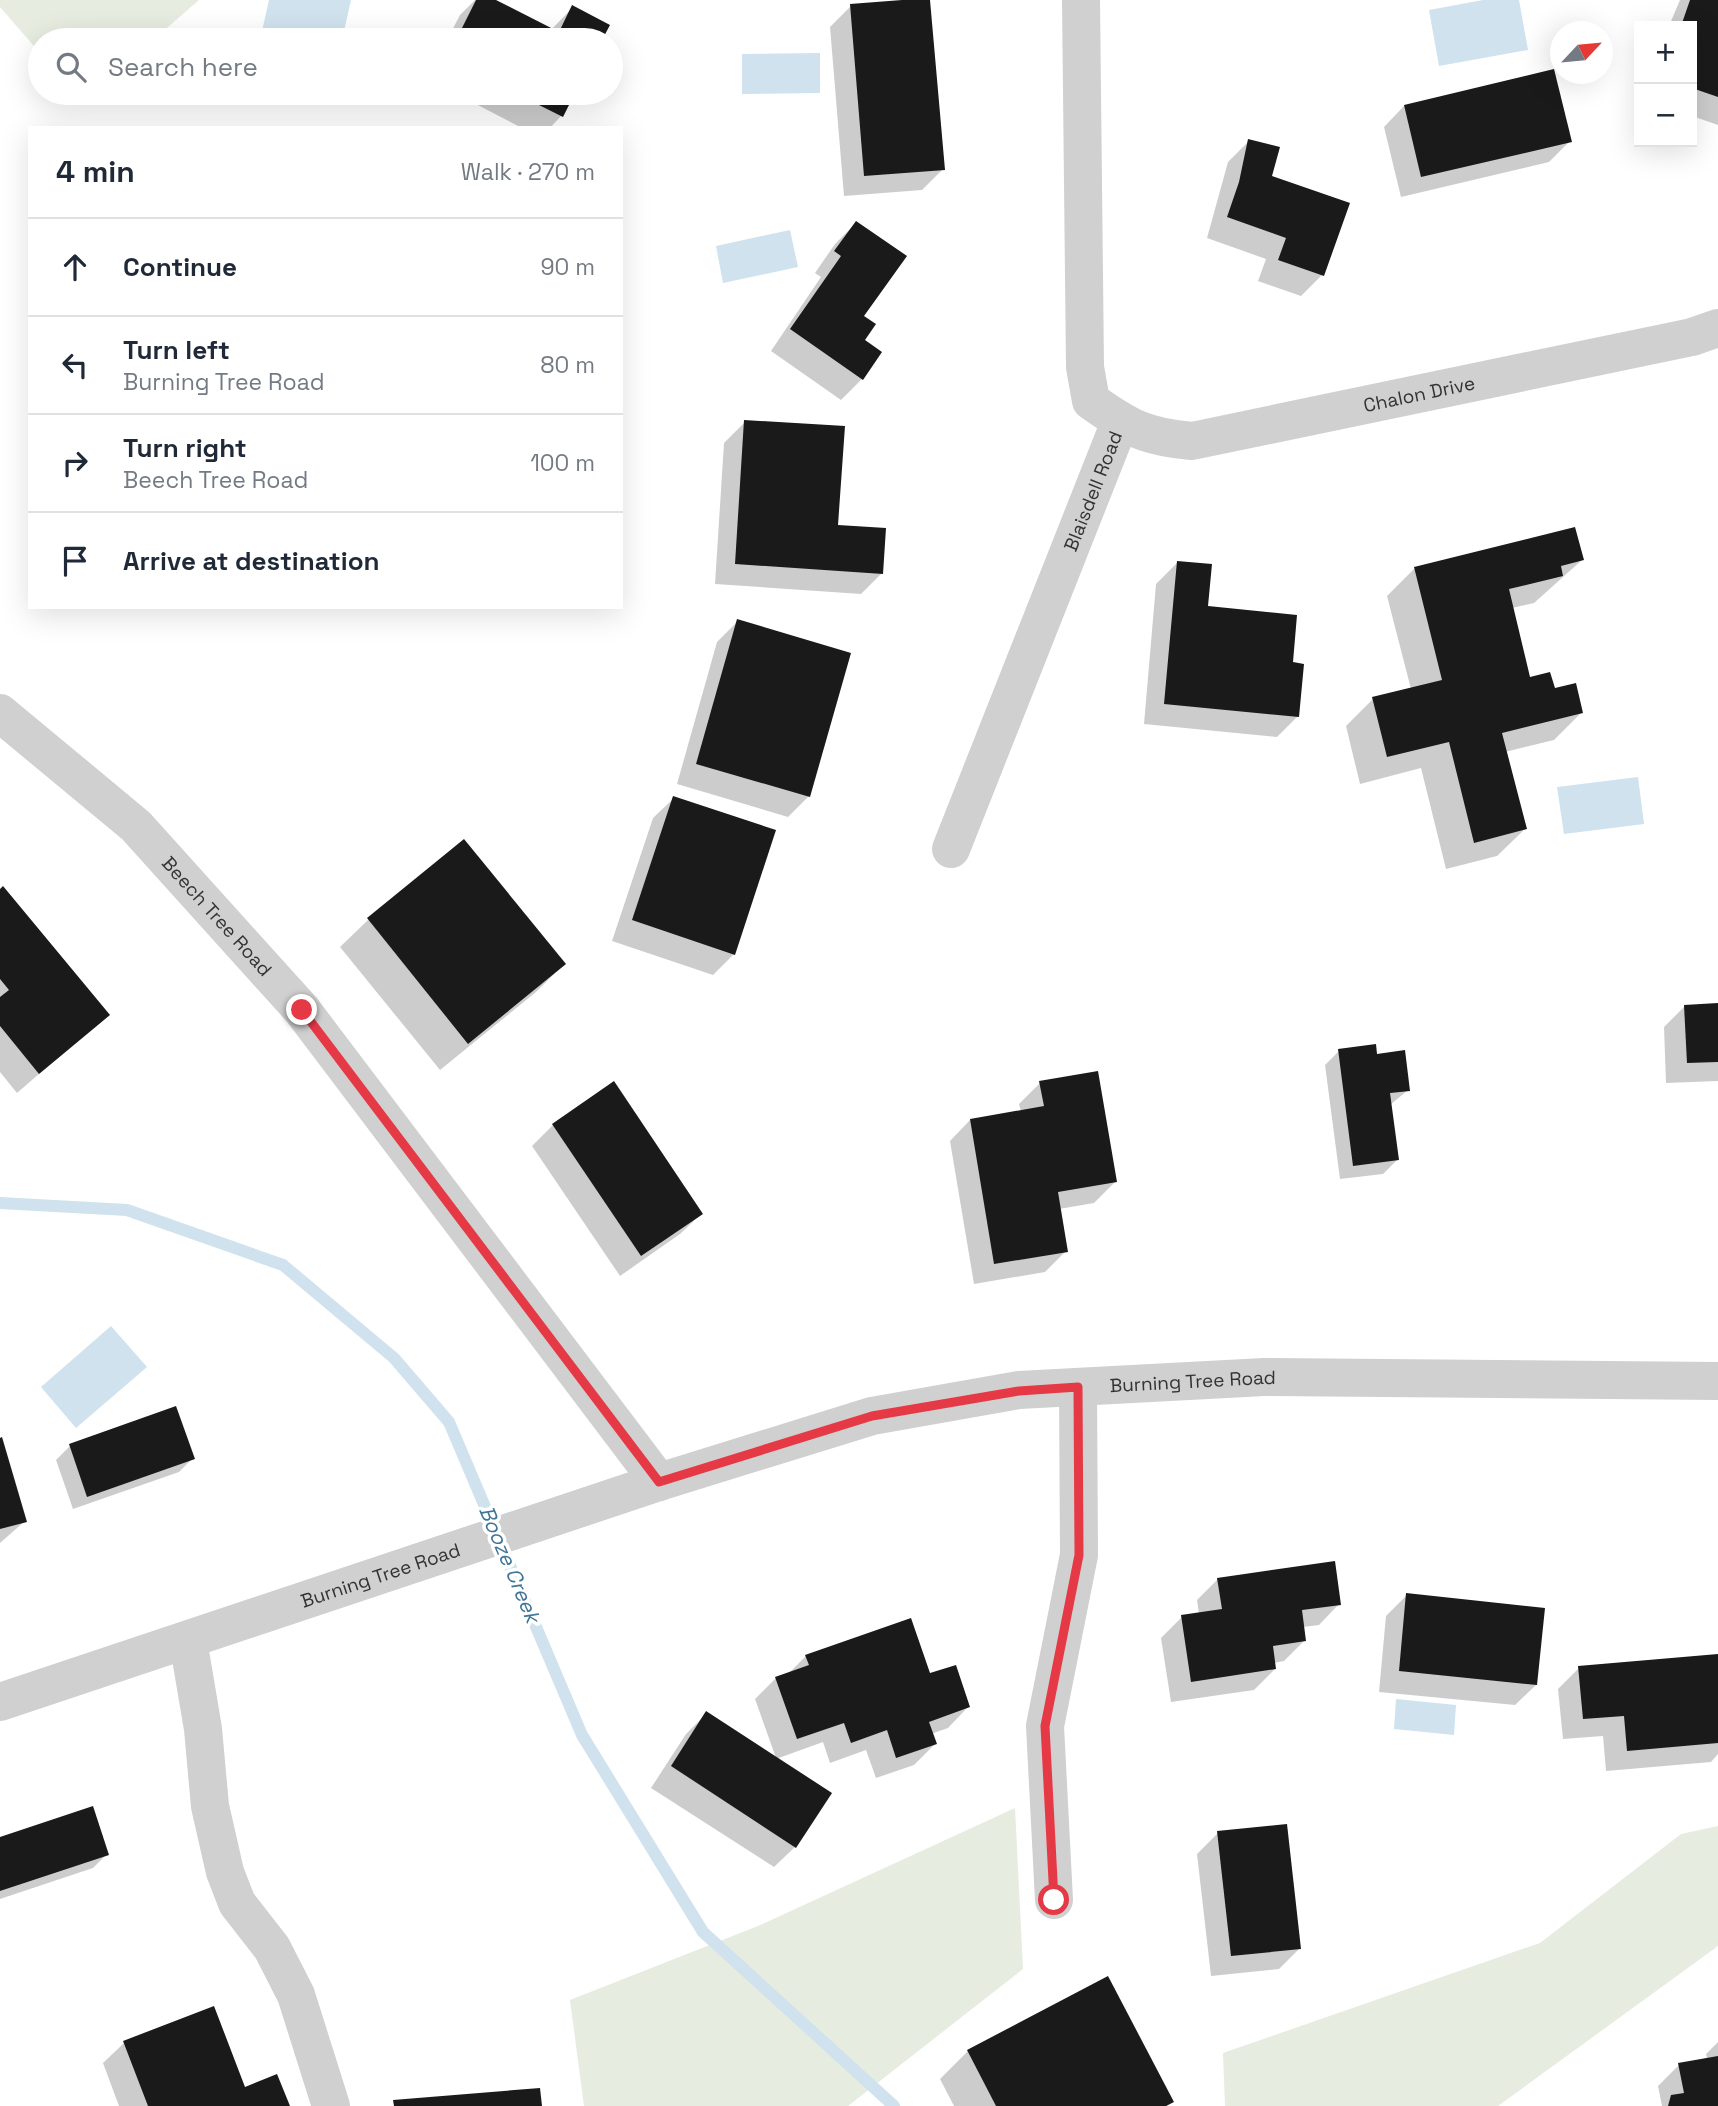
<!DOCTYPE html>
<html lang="en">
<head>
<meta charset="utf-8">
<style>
	body { margin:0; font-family:"Space Grotesk",sans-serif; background:#f2f2f3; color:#1f2937 }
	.controls { position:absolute; right:21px; top:21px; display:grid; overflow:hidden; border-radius:0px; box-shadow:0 7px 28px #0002 }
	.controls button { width:63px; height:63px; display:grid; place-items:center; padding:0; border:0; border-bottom:2px solid #e0e1e3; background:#fff; color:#1f2937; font:35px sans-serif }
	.compass { position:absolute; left:1550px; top:21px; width:63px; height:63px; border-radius:50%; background:#fff; box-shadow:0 7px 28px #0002; rotate:64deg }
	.stop { position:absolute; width:21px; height:21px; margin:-16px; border:5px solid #e63946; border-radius:50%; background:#fff }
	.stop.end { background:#e63946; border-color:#fff; box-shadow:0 2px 7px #0008 }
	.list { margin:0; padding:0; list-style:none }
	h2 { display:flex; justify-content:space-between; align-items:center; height:91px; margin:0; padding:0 28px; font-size:30px }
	h2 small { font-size:23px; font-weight:400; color:#747a83 }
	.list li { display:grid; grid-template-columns:46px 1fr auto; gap:21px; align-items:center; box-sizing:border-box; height:98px; padding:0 28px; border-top:2px solid #e0e1e3 }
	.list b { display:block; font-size:26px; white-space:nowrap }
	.list p { margin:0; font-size:23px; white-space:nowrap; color:#747a83 }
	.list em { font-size:23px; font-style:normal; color:#747a83 }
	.icon { flex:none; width:38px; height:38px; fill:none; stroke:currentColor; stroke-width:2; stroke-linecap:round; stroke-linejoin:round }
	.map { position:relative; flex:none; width:1718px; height:2106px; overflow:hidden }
	.search { position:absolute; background:#fff; box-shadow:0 7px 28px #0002; left:28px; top:28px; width:595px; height:77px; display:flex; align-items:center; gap:18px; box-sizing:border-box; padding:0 24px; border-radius:38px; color:#747a83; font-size:26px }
	.panel { position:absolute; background:#fff; box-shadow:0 7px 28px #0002; left:28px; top:126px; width:595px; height:483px; border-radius:0px }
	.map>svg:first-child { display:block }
</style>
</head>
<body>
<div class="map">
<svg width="1718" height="2106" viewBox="0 0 1718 2106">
	<rect width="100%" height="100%" fill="#fff"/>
	<!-- green -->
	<g fill="#e6ecdf">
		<polygon points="0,0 199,0 153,40 40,40 40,53 0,7"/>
		<polygon points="1015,1808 1023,1969 848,2106 584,2106 570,2000 758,1926"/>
		<polygon points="1718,1826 1718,1946 1498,2106 1225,2106 1223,2053 1540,1943 1681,1834"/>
	</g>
	<!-- water -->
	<g fill="#cfe2ee">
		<polygon points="269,0 351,0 342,40 260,40"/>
		<polygon points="1483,0 1519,0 1528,50 1439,66 1429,10"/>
		<polygon points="820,53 820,93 742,94 742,54"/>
		<polygon points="790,230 798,267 723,283 716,246"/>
		<polygon points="1638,777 1644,824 1564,834 1557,787"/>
		<polygon points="111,1326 147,1367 76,1428 41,1387"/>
		<polygon points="1396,1699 1456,1705 1454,1735 1394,1729"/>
	</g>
	<!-- shadow -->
	<g fill="#0003">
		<polygon points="475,0 492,0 551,30 573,7 607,25 600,40 447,40 460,15"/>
		<polygon points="928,0 943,169 922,190 844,196 830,27 851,6"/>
		<polygon points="1680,0 1718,0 1718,125 1692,116 1692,26 1669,26"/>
		<polygon points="477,93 573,93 561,116 550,128 522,128 472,102"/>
		<polygon points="1404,106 1570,141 1549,162 1401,197 1384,127"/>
		<polygon points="1249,141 1270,177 1347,204 1322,275 1301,296 1258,281 1266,259 1207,238 1228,162"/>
		<polygon points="856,223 862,379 841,400 771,351 821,277 815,273 835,244"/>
		<polygon points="745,422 882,573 861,594 715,584 724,443"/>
		<polygon points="1582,560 1534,603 1512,608 1529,679 1554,690 1581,713 1554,740 1505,752 1525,829 1497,856 1446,869 1421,768 1360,784 1346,726 1373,699 1411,689 1387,596 1414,569"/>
		<polygon points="1177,563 1206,608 1291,664 1298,716 1277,737 1144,724 1156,584"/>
		<polygon points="738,621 809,796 788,817 677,784 717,642"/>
		<polygon points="674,798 734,954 713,975 612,941 653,818"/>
		<polygon points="464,841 564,964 536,992 440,1070 340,947 368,920"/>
		<polygon points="0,891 107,1015 17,1093 0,1072"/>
		<polygon points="1718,1005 1718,1081 1666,1083 1664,1027 1685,1006"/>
		<polygon points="1339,1051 1376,1056 1408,1090 1390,1105 1397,1160 1383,1174 1340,1179 1325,1065"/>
		<polygon points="1040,1083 1115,1182 1094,1203 1059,1209 1066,1251 1045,1272 974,1284 950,1141 970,1120 1021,1112 1019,1104"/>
		<polygon points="553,1125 701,1214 680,1234 620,1276 532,1146"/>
		<polygon points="0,1440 25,1521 0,1543"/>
		<polygon points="70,1446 193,1458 179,1472 73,1509 56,1460"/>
		<polygon points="1218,1579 1339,1604 1319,1625 1303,1627 1305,1640 1284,1661 1274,1663 1275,1669 1254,1690 1171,1702 1161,1638 1182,1617 1199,1614 1197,1600"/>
		<polygon points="1407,1595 1536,1685 1515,1705 1379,1692 1386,1616"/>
		<polygon points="806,1656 929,1676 968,1707 948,1728 931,1734 935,1744 914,1765 876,1778 866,1750 830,1763 823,1742 776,1759 795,1847 774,1867 651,1788 686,1734 707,1713 776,1758 755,1699 776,1678 788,1674"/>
		<polygon points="1718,1656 1718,1754 1711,1762 1606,1771 1603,1736 1563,1739 1558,1689 1579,1668"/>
		<polygon points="1218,1833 1300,1948 1279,1969 1211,1976 1197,1854"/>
		<polygon points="0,1839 107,1854 93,1868 0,1899"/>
		<polygon points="1107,1978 1171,2102 1167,2106 954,2106 940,2079 968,2051"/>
		<polygon points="1718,2042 1718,2106 1662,2106 1658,2086 1679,2065 1707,2058 1706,2054"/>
		<polygon points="124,2043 244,2089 288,2106 119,2106 103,2063"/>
	</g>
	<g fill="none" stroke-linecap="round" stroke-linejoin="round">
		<!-- stream -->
		<polyline stroke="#cfe2ee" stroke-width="12" points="0,1203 127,1210 283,1265 394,1358 449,1422 582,1735 703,1932 894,2106"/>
	</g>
	<!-- building -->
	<g fill="#1a1a1a">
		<polygon points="476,0 496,0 559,32 572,5 610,25 602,40 456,40"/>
		<polygon points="902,0 930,0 945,170 864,176 850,4"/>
		<polygon points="1690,0 1718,0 1718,97 1692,88 1692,26 1681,26"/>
		<polygon points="1554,69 1572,142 1421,177 1404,105"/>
		<polygon points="515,93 575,93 563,117"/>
		<polygon points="1248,139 1280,147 1272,176 1350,203 1324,276 1278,260 1286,238 1227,217 1239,182"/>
		<polygon points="856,221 907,256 864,316 876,324 865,340 882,352 863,380 790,329 841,256 834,251"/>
		<polygon points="744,420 845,426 838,525 886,528 883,574 735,564"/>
		<polygon points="1575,527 1584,560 1561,566 1563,576 1509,589 1530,677 1550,672 1555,688 1576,683 1583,713 1502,733 1527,829 1474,843 1449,742 1387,757 1372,697 1442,680 1414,567"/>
		<polygon points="1177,561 1212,564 1208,606 1297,615 1293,662 1304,664 1299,717 1164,704"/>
		<polygon points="737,619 851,653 810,797 696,764"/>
		<polygon points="673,796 776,830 735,955 632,920"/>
		<polygon points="464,839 566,964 468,1044 367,918"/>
		<polygon points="3,886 110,1015 39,1074 0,1026 0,997 9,990 0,979 0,889"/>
		<polygon points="1718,1003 1718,1062 1687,1063 1684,1005"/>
		<polygon points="1376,1044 1377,1054 1405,1050 1410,1091 1390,1093 1399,1160 1353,1166 1338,1049"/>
		<polygon points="1098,1071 1117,1182 1058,1192 1068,1252 994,1264 970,1119 1044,1106 1039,1081"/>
		<polygon points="614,1081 703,1214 641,1256 552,1124"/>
		<polygon points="176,1406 195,1459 87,1497 69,1444"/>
		<polygon points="2,1437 27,1522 0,1529 0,1438"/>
		<polygon points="1335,1561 1341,1605 1302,1610 1306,1641 1273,1646 1276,1669 1191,1682 1181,1615 1222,1609 1217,1578"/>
		<polygon points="1406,1593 1545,1608 1537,1685 1399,1671"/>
		<polygon points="911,1618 930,1673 956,1665 970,1707 929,1722 937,1744 896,1758 887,1730 851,1743 844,1723 797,1739 775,1677 809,1665 805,1655"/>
		<polygon points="1718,1654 1718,1743 1627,1751 1624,1716 1583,1719 1578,1666"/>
		<polygon points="706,1711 832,1793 796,1848 671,1766"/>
		<polygon points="93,1806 109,1855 0,1891 0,1837"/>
		<polygon points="1287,1824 1301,1949 1231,1956 1217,1831"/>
		<polygon points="1108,1976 1174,2102 1166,2106 996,2106 967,2050"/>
		<polygon points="214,2006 245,2087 277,2074 290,2106 148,2106 123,2041"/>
		<polygon points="1718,2056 1718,2106 1668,2106 1671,2095 1684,2093 1678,2063"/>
		<polygon points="540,2088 542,2106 394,2106 393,2100"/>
	</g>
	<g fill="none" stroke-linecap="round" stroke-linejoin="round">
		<!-- minor -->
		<g stroke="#d0d0d0" stroke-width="38">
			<path id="s1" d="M1081,0L1085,367L1091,401C1129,428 1146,437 1192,441L1692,337L1718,328"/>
			<path id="s2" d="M0,713L136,826L302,1010L659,1482"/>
			<path id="s3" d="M951,849L1120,422"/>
			<polyline points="188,1640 203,1729 210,1806 225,1872 237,1903 272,1948 296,1995 331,2106"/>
			<path id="s4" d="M0,1702L659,1482L872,1416L1019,1390L1264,1377L1718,1381"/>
			<polyline points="1054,1900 1045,1726 1079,1555 1078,1387"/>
		</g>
	</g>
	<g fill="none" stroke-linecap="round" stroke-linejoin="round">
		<!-- route -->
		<polyline stroke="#e63946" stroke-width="9" points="302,1010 659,1482 872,1416 1019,1391 1078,1387 1079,1555 1045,1726 1054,1900"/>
	</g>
	<g text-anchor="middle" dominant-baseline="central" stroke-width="7" stroke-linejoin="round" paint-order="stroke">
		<!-- street labels -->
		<g font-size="19" fill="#333" stroke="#fff">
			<text stroke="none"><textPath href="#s1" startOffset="744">Chalon Drive</textPath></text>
			<text stroke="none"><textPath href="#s3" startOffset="385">Blaisdell Road</textPath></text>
			<text stroke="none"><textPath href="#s2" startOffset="298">Beech Tree Road</textPath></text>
			<text stroke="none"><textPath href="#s4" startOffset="1241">Burning Tree Road</textPath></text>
			<text stroke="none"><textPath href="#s4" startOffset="401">Burning Tree Road</textPath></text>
		</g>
		<!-- water labels -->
		<g font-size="21" font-style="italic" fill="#3f7597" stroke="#fff">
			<text transform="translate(510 1564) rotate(67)">Booze Creek</text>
		</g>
	</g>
</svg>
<div class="controls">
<button>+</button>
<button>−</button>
</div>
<svg class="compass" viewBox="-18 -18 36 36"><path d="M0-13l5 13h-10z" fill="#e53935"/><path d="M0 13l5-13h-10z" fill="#747a83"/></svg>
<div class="stop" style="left:1054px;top:1900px"></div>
<div class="stop end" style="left:302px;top:1010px"></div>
<div class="search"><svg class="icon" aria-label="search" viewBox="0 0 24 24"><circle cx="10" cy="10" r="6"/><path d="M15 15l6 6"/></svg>Search here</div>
<section class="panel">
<h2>4 min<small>Walk · 270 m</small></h2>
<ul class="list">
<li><svg class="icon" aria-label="ahead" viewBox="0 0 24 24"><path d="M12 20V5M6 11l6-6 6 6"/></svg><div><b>Continue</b></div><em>90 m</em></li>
<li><svg class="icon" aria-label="left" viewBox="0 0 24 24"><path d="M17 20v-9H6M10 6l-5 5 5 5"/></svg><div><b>Turn left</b><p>Burning Tree Road</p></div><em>80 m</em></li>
<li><svg class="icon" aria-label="right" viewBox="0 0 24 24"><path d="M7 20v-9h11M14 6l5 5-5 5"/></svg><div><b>Turn right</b><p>Beech Tree Road</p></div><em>100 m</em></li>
<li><svg class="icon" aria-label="arrive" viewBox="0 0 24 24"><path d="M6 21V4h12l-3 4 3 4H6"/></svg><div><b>Arrive at destination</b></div></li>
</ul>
</section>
</div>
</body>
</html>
